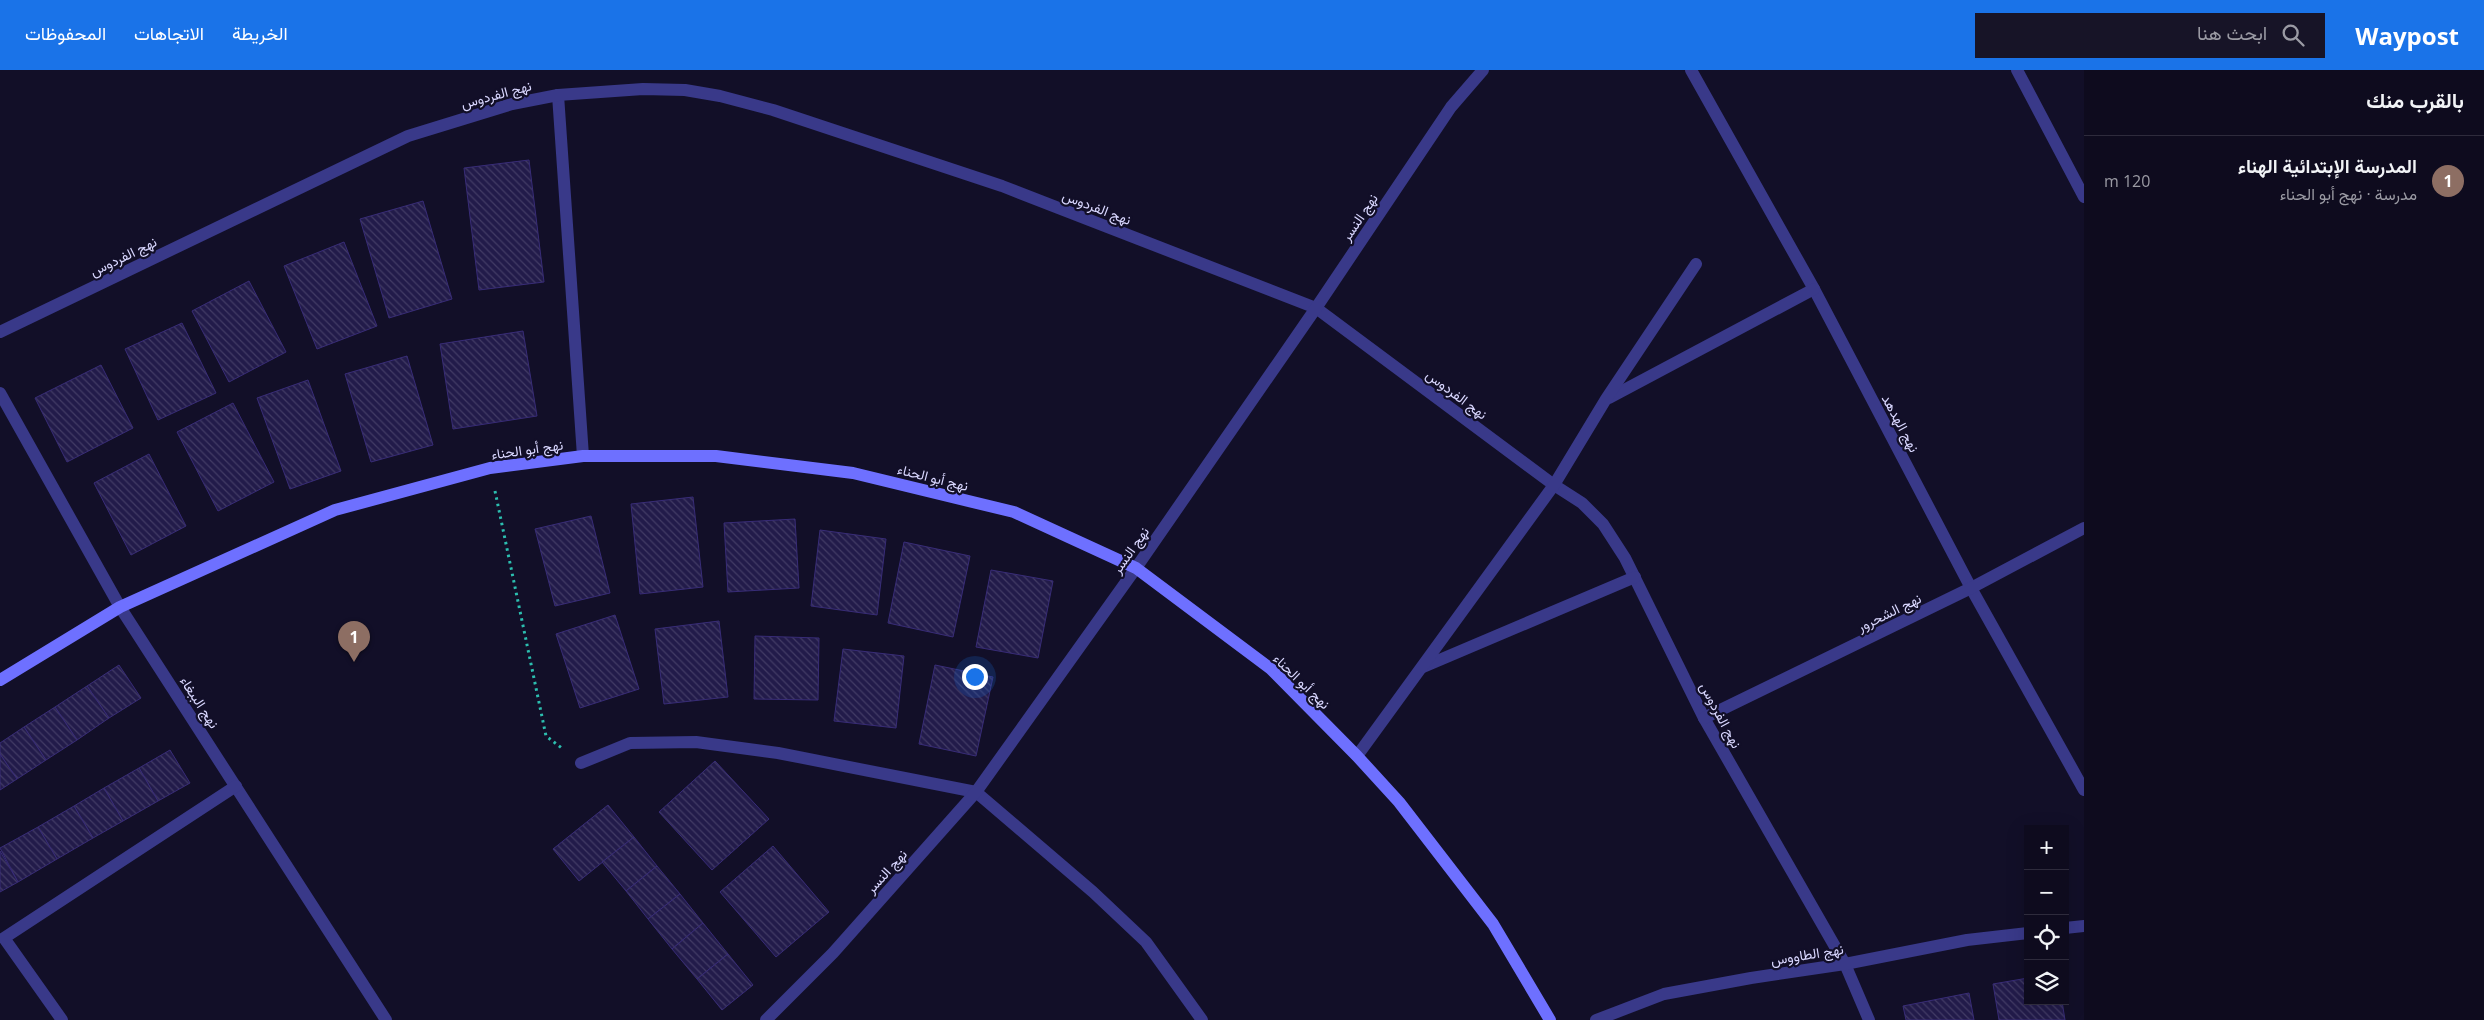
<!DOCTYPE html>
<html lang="ar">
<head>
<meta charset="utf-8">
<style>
	body { margin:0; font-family:"Open Sans",Vazirmatn,sans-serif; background:#171427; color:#f1f3f6; direction:rtl }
	.controls { position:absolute; right:15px; bottom:15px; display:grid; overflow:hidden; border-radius:0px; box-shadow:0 5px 20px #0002 }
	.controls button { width:45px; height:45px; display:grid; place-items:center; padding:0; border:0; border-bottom:1px solid #2e2b3c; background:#0e0b1e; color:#f1f3f6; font:25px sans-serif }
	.you { position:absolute; left:974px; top:606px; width:18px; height:18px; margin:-12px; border:4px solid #fff; border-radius:50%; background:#1a73e8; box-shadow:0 0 0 8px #1a73e833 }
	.badge { display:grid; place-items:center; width:32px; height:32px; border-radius:50%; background:#1a73e8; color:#fff; font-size:16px; font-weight:700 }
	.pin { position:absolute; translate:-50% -41px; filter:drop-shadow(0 1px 2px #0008) }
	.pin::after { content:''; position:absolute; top:26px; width:18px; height:15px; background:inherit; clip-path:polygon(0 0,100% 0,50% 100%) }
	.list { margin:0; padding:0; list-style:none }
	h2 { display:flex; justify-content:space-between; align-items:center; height:65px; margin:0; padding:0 20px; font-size:21px }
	h2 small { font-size:16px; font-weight:400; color:#9b9ba4 }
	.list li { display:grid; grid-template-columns:32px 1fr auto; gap:15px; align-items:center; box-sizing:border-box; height:90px; padding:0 20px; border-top:1px solid #2e2b3c }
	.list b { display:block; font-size:19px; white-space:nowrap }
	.list p { margin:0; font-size:16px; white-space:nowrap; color:#9b9ba4 }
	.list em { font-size:16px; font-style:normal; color:#9b9ba4 }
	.icon { flex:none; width:28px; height:28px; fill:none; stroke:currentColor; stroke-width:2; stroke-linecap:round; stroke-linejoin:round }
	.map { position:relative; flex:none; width:2084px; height:950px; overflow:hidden; direction:ltr }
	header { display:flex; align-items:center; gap:30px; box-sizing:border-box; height:70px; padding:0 25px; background:#1a73e8; color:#fff }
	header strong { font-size:24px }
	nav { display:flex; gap:28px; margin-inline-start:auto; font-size:18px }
	.search { width:350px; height:45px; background:#171427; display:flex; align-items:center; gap:12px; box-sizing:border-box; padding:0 18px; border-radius:0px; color:#9b9ba4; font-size:19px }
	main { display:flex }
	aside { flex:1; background:#0e0b1e }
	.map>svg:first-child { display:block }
</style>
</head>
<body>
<header>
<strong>Waypost</strong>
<div class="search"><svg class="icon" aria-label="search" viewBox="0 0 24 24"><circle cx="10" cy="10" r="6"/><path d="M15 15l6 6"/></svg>ابحث هنا</div>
<nav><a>الخريطة</a><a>الاتجاهات</a><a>المحفوظات</a></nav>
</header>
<main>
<aside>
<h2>بالقرب منك<small></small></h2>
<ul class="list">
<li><span class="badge" style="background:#8d6e63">1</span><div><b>المدرسة الإبتدائية الهناء</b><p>مدرسة · نهج أبو الحناء</p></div><em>120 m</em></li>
</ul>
</aside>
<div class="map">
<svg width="2084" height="950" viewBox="0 0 2084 950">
	<defs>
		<pattern id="building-back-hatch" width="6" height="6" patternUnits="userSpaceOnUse" patternTransform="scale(1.25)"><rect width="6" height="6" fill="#221b4a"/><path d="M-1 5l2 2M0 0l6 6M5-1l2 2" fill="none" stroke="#423b65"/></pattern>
	</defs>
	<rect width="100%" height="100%" fill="#120f28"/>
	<!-- building -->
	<g fill="url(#building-back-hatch)" stroke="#382c77">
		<polygon points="529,90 544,212 479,220 464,98"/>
		<polygon points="423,131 452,229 389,248 360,149"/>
		<polygon points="344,172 377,256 317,279 284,196"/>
		<polygon points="249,211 286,282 229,312 192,241"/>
		<polygon points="182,253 216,323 158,350 125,279"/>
		<polygon points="523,261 537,346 453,359 440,274"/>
		<polygon points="407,286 433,375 371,392 345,304"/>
		<polygon points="101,295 133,358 67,392 35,328"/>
		<polygon points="308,310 341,401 290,419 257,328"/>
		<polygon points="233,333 274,412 218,441 177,362"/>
		<polygon points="149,384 186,456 131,485 94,413"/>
		<polygon points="693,427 703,517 640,524 631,434"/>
		<polygon points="591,446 610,523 555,536 535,459"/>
		<polygon points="795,449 799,518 728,522 724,453"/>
		<polygon points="820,460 886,469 877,545 811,536"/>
		<polygon points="904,472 970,486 953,567 888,553"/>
		<polygon points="991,500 1053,511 1038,588 976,577"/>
		<polygon points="615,545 639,619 580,638 556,564"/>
		<polygon points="719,551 728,627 664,634 655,559"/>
		<polygon points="755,566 819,568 818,630 754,629"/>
		<polygon points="843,579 904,586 896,658 834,651"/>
		<polygon points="119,595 141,628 109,648 87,616"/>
		<polygon points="935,595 993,607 976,686 919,674"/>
		<polygon points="87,616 109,648 77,670 55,637"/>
		<polygon points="55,637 77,670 46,690 24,657"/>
		<polygon points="24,657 46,690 17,709 0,684 0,673"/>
		<polygon points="170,680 190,713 158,731 139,698"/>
		<polygon points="0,684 17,709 0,720"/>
		<polygon points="715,691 769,749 712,800 659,742"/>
		<polygon points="139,698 158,731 123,751 104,718"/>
		<polygon points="104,718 123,751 93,768 74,736"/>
		<polygon points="608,735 634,767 579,811 553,779"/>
		<polygon points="74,736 93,768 57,789 38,757"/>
		<polygon points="38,757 57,789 18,812 0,778"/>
		<polygon points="634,767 657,796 626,821 602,792"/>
		<polygon points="773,776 829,842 776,887 720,822"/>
		<polygon points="0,781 18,812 0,822"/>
		<polygon points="657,796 680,824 648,849 626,821"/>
		<polygon points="680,824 703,853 672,879 648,849"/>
		<polygon points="703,853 728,884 697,909 672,879"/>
		<polygon points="728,884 753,915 722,940 697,909"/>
		<polygon points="2028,908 2028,931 2062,931 2065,950 1999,950 1993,914"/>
		<polygon points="1969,923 1974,950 1906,950 1903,936"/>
	</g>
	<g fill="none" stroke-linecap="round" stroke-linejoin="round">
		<!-- path -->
		<polyline stroke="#2cbeaf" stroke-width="3" stroke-dasharray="2.5 4" stroke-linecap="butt" points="495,421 546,666 563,679"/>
		<!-- street -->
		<g stroke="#393989" stroke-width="12">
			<polyline points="1691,0 1814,219 1971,518 2084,720"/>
			<polyline points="2017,0 2084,127"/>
			<polyline points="558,25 583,386"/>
			<polyline points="0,262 408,66 512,34 558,25 643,19 685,20 720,26 773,40 1002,116 1316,238 1554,415 1582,433 1603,454 1625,488 1704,648 1845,894 1869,950"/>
			<polyline points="0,323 120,537 386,950"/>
			<polyline points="1609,328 1814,219"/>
			<polyline points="1423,597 1635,507"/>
			<polyline points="1704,648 1971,518 2084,458"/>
			<polyline points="1357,686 1554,415 1606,329 1696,194"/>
			<polyline points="581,693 630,673 696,672 778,683 976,722 1093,822 1146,872 1202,950"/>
			<polyline points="2065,858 2084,856"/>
			<polyline points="62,950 4,868 236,716"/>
			<polyline points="766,950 833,883 976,722 1136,498 1316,238 1451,37 1483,0"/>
			<polyline points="1596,950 1664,924 1751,908 1845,894 1967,870 2028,863"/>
		</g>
		<!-- secondary -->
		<polyline stroke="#6e70ff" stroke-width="12" points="0,610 120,537 335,440 490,398 583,386 716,386 853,403 1014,442 1136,498 1271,599 1357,686 1399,732 1493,854 1550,950"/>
	</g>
	<g text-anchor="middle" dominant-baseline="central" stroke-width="4.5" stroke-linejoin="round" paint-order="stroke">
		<!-- street labels -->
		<g font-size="14" fill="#d9d7ff" stroke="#120f28">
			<text transform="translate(496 24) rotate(-15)">نهج الفردوس</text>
			<text transform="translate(1097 137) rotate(21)">نهج الفردوس</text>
			<text transform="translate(1359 147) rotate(-56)">نهج النسر</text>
			<text transform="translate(123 186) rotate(-26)">نهج الفردوس</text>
			<text transform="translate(1457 324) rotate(37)">نهج الفردوس</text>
			<text transform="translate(1901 353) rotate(62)">نهج الهدهد</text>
			<text transform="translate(527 379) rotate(-8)">نهج أبو الحناء</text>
			<text transform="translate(933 407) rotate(14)">نهج أبو الحناء</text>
			<text transform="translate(1130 480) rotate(-55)">نهج النسر</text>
			<text transform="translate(1889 542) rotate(-26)">نهج الشحرور</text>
			<text transform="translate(1302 611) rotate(44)">نهج أبو الحناء</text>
			<text transform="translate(200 632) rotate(57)">نهج الببغاء</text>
			<text transform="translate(1721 645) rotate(62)">نهج الفردوس</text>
			<text transform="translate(886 801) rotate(-48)">نهج النسر</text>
			<text transform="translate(1807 884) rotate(-9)">نهج الطاووس</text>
		</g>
	</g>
</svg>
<div class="controls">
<button>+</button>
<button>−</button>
<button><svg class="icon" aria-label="locate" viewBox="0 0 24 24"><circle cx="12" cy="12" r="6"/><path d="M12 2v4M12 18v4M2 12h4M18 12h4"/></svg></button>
<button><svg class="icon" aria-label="layers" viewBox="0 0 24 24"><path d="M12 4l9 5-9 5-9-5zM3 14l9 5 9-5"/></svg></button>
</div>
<div class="you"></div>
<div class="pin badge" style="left:354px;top:592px;background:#8d6e63">1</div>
</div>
</main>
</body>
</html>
